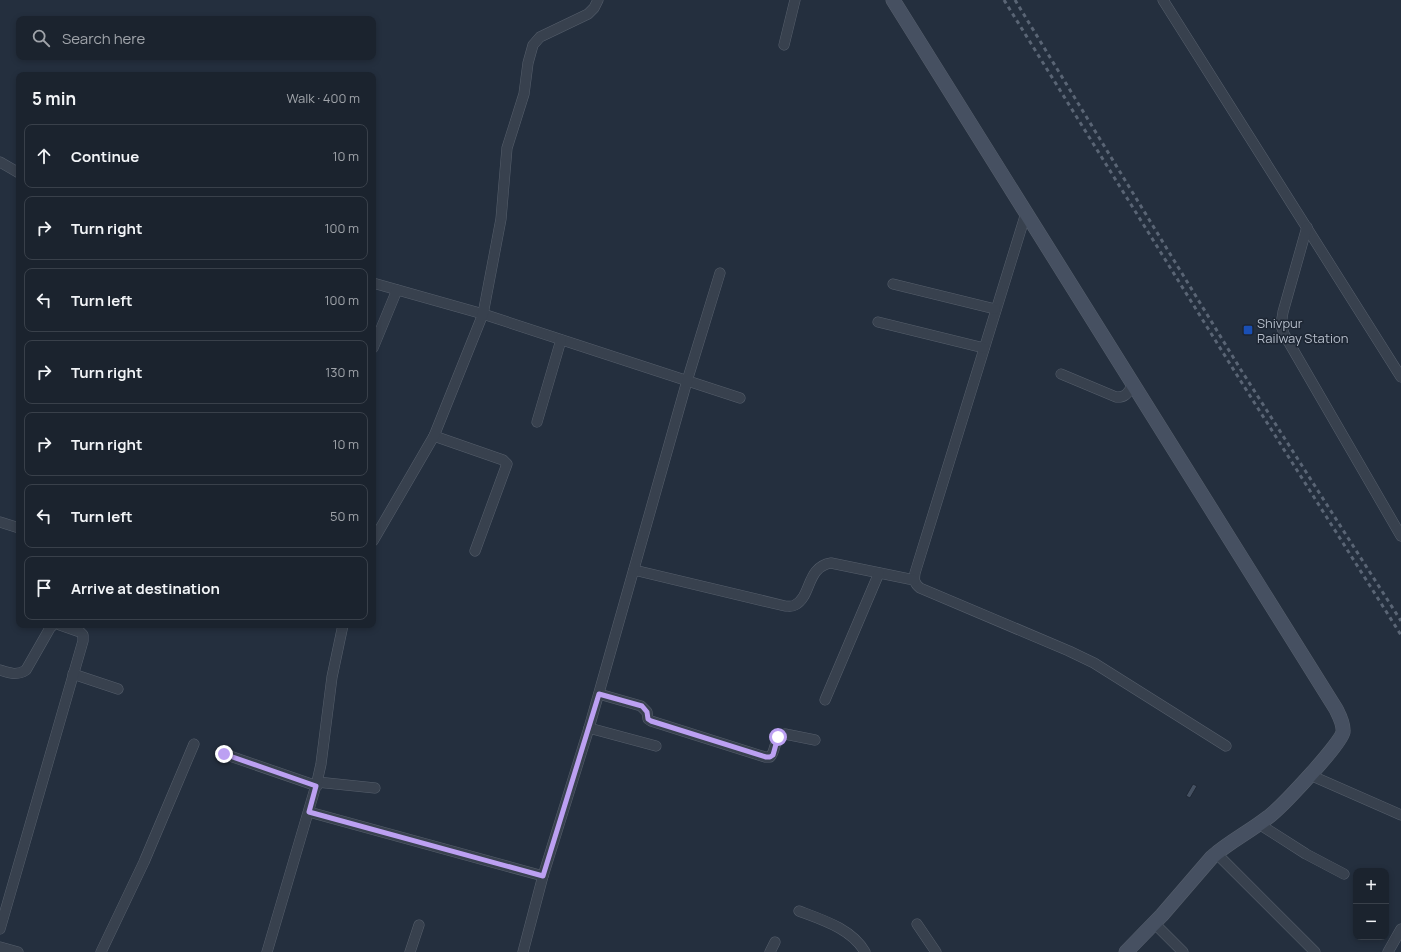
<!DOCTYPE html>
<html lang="en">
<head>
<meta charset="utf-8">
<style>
	body { margin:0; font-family:Manrope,sans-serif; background:#242b36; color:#f1f3f6 }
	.controls { position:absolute; right:12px; bottom:12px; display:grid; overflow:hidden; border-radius:8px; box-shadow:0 2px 6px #0003 }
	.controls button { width:36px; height:36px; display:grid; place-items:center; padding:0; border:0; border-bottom:1px solid #39404a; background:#1b232e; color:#f1f3f6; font:20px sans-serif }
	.stop { position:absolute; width:12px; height:12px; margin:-9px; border:3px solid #bca0f2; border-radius:50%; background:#fff }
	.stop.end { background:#bca0f2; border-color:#fff; box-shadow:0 1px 4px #0008 }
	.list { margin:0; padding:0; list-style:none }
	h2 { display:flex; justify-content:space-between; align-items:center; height:52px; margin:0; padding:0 16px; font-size:17px }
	h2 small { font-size:13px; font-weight:400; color:#a0a4aa }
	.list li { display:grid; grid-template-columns:26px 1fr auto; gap:12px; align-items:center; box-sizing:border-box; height:64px; margin:0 8px 8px; padding:0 8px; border:1px solid #39404a; border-radius:8px }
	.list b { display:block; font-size:15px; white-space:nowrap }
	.list em { font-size:13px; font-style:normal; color:#a0a4aa }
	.icon { flex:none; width:22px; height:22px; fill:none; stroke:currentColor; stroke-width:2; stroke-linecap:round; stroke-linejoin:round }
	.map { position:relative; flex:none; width:1401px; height:952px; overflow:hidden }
	.search { position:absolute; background:#1b232e; box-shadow:0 2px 6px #0003; left:16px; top:16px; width:360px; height:44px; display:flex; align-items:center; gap:10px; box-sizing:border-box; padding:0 14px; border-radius:8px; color:#a0a4aa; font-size:15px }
	.panel { position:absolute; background:#1b232e; box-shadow:0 2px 6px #0003; left:16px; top:72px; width:360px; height:556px; border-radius:8px }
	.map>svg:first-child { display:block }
</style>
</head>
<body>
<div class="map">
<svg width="1401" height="952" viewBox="0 0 1401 952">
	<rect width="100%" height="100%" fill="#242f3e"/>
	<!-- building -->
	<polygon fill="#455162" stroke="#1f2835" points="1193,784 1197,786 1190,798 1186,796"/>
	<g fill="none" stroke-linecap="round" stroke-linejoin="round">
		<defs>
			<g id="street">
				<polyline points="1163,0 1401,377"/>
				<polyline points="784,45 795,0"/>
				<polyline points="0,162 19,173"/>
				<path d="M1026,213L915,573C914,580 914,583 920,588L1069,651L1094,663L1226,746"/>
				<polyline points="1307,227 1283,312 1281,325 1284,334 1401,536"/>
				<polyline points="373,283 483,314 740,398"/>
				<polyline points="893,284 995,309"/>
				<polyline points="878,322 984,348"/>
				<polyline points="373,348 397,290"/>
				<path d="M1061,374L1116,397C1126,398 1128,392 1133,385"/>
				<polyline points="537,422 561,340"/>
				<polyline points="434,436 503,460 507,464 475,551"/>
				<polyline points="0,522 19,528"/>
				<polyline points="373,541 434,436 483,314 501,219 507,148 524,94 528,63 533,45 540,37 588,14 594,8 598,0"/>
				<path d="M634,570L785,606C789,606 792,607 795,605C812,596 806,567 831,563L914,580"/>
				<path d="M0,670C9,673 17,676 26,670L50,628L53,625"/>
				<polyline points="73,674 118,689"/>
				<path d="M599,694L641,706L647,712L648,719L651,721L765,757H770C777,750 773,736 785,734L815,740"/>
				<polyline points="825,700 879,573"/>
				<polyline points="589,728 656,746"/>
				<polyline points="224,754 317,786"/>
				<polyline points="1310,775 1401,815"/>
				<polyline points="317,782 375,788"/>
				<polyline points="309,812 543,876"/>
				<polyline points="1259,824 1306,854 1344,874"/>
				<polyline points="1216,853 1315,952"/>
				<path d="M799,911C823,920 852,929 865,952"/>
				<polyline points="1154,923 1183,952"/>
				<polyline points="917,924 936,952"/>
				<polyline points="0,929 83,641 83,635 80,632 60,625"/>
				<polyline points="0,947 18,952"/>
				<polyline points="101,952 144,862 194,744"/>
				<polyline points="267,952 317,782 321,764 332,677 343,625"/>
				<polyline points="410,952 419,925"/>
				<polyline points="523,952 543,876 589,728 687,381 720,273"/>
				<polyline points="770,952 775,942"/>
				<polyline points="1388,952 1401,929"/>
			</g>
			<path id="secondary" d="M893,0L1336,709C1339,715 1344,724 1343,732C1341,744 1280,809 1267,818C1249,832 1229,842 1212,857L1162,915L1126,952"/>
		</defs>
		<!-- street casing -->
		<use href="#street" stroke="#565f6c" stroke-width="11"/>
		<!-- secondary casing -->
		<use href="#secondary" stroke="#565f6c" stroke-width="15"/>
		<!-- street -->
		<use href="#street" stroke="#38414e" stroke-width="10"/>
		<!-- secondary -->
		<use href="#secondary" stroke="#465061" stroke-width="14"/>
		<!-- rail -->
		<g stroke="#5a6575" stroke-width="3" stroke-dasharray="4 4" stroke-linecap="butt">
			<polyline points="1004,0 1235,372 1401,635"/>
			<polyline points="1015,0 1241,370 1401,621"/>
		</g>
	</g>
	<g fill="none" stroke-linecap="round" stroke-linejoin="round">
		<!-- route -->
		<polyline stroke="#bca0f2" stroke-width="5" points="224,754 316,786 309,812 543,876 599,694 642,706 647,712 648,719 651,721 766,757 770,757 773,755 778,737"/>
	</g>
	<!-- markers -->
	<rect fill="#1a4fb4" stroke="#1d2633" stroke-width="1.5" x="1243" y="325" width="10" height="10" rx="2"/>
	<g text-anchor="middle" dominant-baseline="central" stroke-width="3" stroke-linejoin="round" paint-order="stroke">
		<!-- poi labels -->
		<g font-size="13" fill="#b4bcc9" stroke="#1d2633" text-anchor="start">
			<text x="1257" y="323">Shivpur<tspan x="1257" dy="15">Railway Station</tspan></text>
		</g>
	</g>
</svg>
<div class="controls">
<button>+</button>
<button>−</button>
</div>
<div class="stop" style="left:778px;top:737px"></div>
<div class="stop end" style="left:224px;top:754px"></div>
<div class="search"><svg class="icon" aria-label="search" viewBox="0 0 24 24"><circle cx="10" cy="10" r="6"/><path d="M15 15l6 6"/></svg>Search here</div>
<section class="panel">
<h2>5 min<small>Walk · 400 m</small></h2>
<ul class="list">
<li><svg class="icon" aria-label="ahead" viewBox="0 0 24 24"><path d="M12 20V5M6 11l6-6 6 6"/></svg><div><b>Continue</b></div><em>10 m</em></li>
<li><svg class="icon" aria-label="right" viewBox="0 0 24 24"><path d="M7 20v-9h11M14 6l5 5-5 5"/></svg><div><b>Turn right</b></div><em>100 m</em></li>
<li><svg class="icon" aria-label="left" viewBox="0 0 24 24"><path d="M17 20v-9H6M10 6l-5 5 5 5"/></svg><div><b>Turn left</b></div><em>100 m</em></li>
<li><svg class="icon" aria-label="right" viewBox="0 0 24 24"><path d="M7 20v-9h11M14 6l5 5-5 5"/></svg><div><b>Turn right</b></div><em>130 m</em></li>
<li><svg class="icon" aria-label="right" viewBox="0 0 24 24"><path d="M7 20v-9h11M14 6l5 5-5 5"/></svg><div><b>Turn right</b></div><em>10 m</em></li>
<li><svg class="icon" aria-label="left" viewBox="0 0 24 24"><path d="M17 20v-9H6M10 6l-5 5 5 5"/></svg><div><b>Turn left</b></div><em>50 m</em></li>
<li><svg class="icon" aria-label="arrive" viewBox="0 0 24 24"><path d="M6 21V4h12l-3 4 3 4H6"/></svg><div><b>Arrive at destination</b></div></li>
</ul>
</section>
</div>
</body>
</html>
